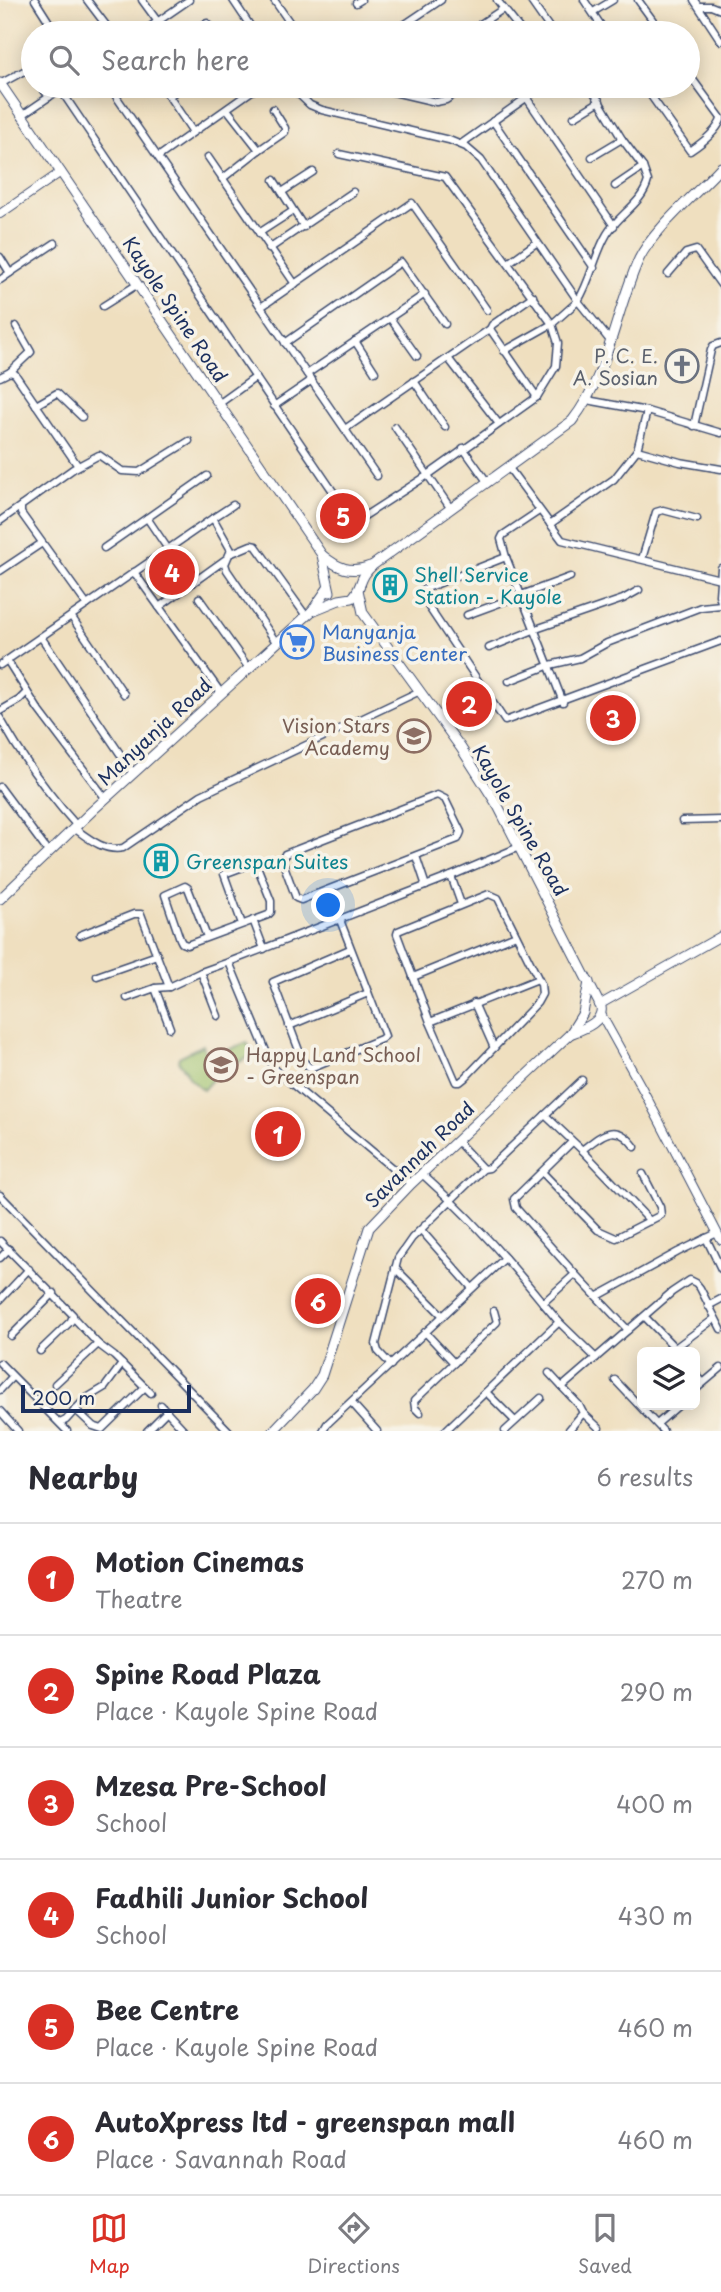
<!DOCTYPE html>
<html lang="en">
<head>
<meta charset="utf-8">
<style>
	body { margin:0; font-family:"Playpen Sans",sans-serif; background:#f7f7f7; color:#2b2b33 }
	.controls { position:absolute; right:21px; bottom:21px; display:grid; overflow:hidden; border-radius:10px; box-shadow:0 4px 18px #0003 }
	.controls button { width:63px; height:63px; display:grid; place-items:center; padding:0; border:0; border-bottom:2px solid #e1e1e2; background:#fff; color:#2b2b33; font:35px sans-serif }
	.scale { position:absolute; left:21px; bottom:18px; width:170px; box-sizing:border-box; padding-left:7px; border:4px solid #1b2f5e; border-top:0; font-size:19px; line-height:24px; white-space:nowrap; color:#1b2f5e; -webkit-text-stroke:5px #f7f3e8; paint-order:stroke }
	.you { position:absolute; left:329px; top:906px; width:24px; height:24px; margin:-18px; border:5px solid #fff; border-radius:50%; background:#1a73e8; box-shadow:0 0 0 10px #1a73e833 }
	.badge { display:grid; place-items:center; width:46px; height:46px; border-radius:50%; background:#d93025; color:#fff; font-size:23px; font-weight:700 }
	.pin { position:absolute; translate:-50% -50%; border:4px solid #fff; box-shadow:0 2px 7px #0006 }
	.list { margin:0; padding:0; list-style:none }
	h2 { display:flex; justify-content:space-between; align-items:center; height:91px; margin:0; padding:0 28px; font-size:30px }
	h2 small { font-size:23px; font-weight:400; color:#7c7c81 }
	.list li { display:grid; grid-template-columns:46px 1fr auto; gap:21px; align-items:center; box-sizing:border-box; height:112px; padding:0 28px; border-top:2px solid #e1e1e2 }
	.list b { display:block; font-size:26px; white-space:nowrap }
	.list p { margin:0; font-size:23px; white-space:nowrap; color:#7c7c81 }
	.list em { font-size:23px; font-style:normal; color:#7c7c81 }
	.icon { flex:none; width:38px; height:38px; fill:none; stroke:currentColor; stroke-width:2; stroke-linecap:round; stroke-linejoin:round }
	.map { position:relative; flex:none; width:721px; height:1431px; overflow:hidden }
	.search { position:absolute; background:#fff; box-shadow:0 4px 18px #0003; left:21px; right:21px; top:21px; height:77px; display:flex; align-items:center; gap:18px; box-sizing:border-box; padding:0 24px; border-radius:38px; color:#7c7c81; font-size:26px }
	.sheet { height:763px; background:#fff }
	nav { display:flex; justify-content:space-around; align-items:center; box-sizing:border-box; height:98px; border-top:2px solid #e1e1e2; background:#fff; font-size:19px; color:#7c7c81 }
	nav a { display:grid; justify-items:center; gap:4px }
	nav .on { color:#d93025 }
	.map>svg:first-child { display:block }
</style>
</head>
<body>
<div class="map">
<svg width="721" height="1431" viewBox="0 0 721 1431">
	<rect width="100%" height="100%" fill="#f7f3e8"/>
	<filter id="ink" filterUnits="userSpaceOnUse"><feTurbulence type="fractalNoise" baseFrequency=".0143" numOctaves="2"/><feDisplacementMap in="SourceGraphic" scale="14" xChannelSelector="R" yChannelSelector="G"/><feConvolveMatrix kernelMatrix="1 2 1 2 8 2 1 2 1" color-interpolation-filters="sRGB"/></filter>
	<filter id="wash" filterUnits="userSpaceOnUse"><feTurbulence type="fractalNoise" baseFrequency=".00686" numOctaves="4" result="noise"/><feDisplacementMap in="SourceGraphic" scale="28" xChannelSelector="R" yChannelSelector="G"/><feGaussianBlur stdDeviation="1.57" result="paint"/><feColorMatrix in="noise" values="0 0 0 0 0 0 0 0 0 0 0 0 0 0 0 0 0 1.4 0 .05"/><feComposite in="paint" operator="in"/></filter>
	<g filter="url(#wash)">
		<rect width="100%" height="100%" fill="#efdfbf"/>
		<!-- green -->
		<polygon fill="#9ec16a" stroke="#5c7864" stroke-width="2" points="247,1042 253,1055 218,1073 203,1090 188,1077 187,1072 178,1061 179,1057 203,1045 207,1059"/>
	</g>
	<g filter="url(#ink)">
		<g fill="none" stroke-linecap="round" stroke-linejoin="round">
			<defs>
				<g id="minor">
					<polyline points="35,0 56,33"/>
					<polyline points="87,0 112,33"/>
					<polyline points="142,0 158,22"/>
					<polyline points="233,0 255,33"/>
					<polyline points="274,0 297,33"/>
					<polyline points="497,0 523,33"/>
					<polyline points="530,0 553,33"/>
					<polyline points="584,0 606,33"/>
					<polyline points="638,0 662,33"/>
					<polyline points="694,0 721,41"/>
					<polyline points="356,3 361,0"/>
					<polyline points="699,6 711,6 721,10"/>
					<polyline points="593,12 613,0"/>
					<polyline points="141,33 189,0"/>
					<polyline points="189,33 207,23 217,33"/>
					<polyline points="392,33 441,0"/>
					<polyline points="467,33 503,9"/>
					<polyline points="688,73 721,118"/>
					<polyline points="0,84 24,71 31,72 33,76"/>
					<polyline points="41,86 49,97"/>
					<polyline points="109,86 377,476"/>
					<polyline points="162,86 193,132"/>
					<polyline points="290,86 310,105 322,110 449,140 466,147 481,160 578,301 552,324 504,351"/>
					<polyline points="368,86 436,102 446,100 467,86"/>
					<path d="M590,86L622,139L643,167L648,181C642,204 619,214 607,234C595,254 591,280 578,301L611,342"/>
					<path d="M644,86L690,151C702,143 716,132 721,120"/>
					<polyline points="60,89 349,515 355,519 363,517 428,475 537,397 556,366 558,343 552,324 445,177 339,154"/>
					<polyline points="169,96 184,86"/>
					<polyline points="526,97 614,226"/>
					<polyline points="227,109 259,150 285,132 285,128 273,109"/>
					<polyline points="21,116 65,86"/>
					<polyline points="574,117 600,101"/>
					<polyline points="493,121 594,268"/>
					<polyline points="461,144 543,86"/>
					<polyline points="158,157 256,88"/>
					<polyline points="208,157 295,284"/>
					<polyline points="592,157 622,139"/>
					<polyline points="222,179 259,150"/>
					<polyline points="274,180 304,227"/>
					<polyline points="615,186 643,167"/>
					<polyline points="282,192 313,172"/>
					<polyline points="259,233 293,211"/>
					<polyline points="269,249 353,192"/>
					<polyline points="0,257 10,273 55,243"/>
					<polyline points="508,263 536,243"/>
					<polyline points="668,274 686,253 696,250 721,285"/>
					<polyline points="0,280 10,273"/>
					<polyline points="533,296 492,325 490,329 537,397"/>
					<polyline points="103,306 138,284"/>
					<polyline points="261,307 412,203 487,310"/>
					<polyline points="390,318 417,356"/>
					<polyline points="355,341 375,372"/>
					<polyline points="285,343 401,262 445,324"/>
					<polyline points="448,358 499,424"/>
					<polyline points="10,372 31,352 16,326"/>
					<polyline points="307,374 425,294"/>
					<polyline points="0,377 10,372 15,374 78,466"/>
					<polyline points="414,381 445,427"/>
					<polyline points="587,400 647,411 721,433"/>
					<polyline points="220,403 256,377"/>
					<polyline points="36,405 57,393 82,417"/>
					<polyline points="274,406 312,380"/>
					<polyline points="694,426 711,350 713,346 721,343"/>
					<polyline points="395,427 451,509"/>
					<polyline points="345,429 490,329"/>
					<polyline points="463,448 488,483"/>
					<polyline points="637,450 680,462 721,469"/>
					<polyline points="509,468 562,540 720,579"/>
					<polyline points="539,511 503,535 501,539 506,557 563,702"/>
					<polyline points="147,518 168,549"/>
					<polyline points="213,518 233,505"/>
					<polyline points="0,521 21,506"/>
					<polyline points="550,524 614,479 637,450 647,411"/>
					<polyline points="104,548 207,476"/>
					<polyline points="232,553 251,545 256,546 304,613 303,618"/>
					<polyline points="506,557 422,590 420,594 505,721 721,641"/>
					<polyline points="642,559 656,512 663,510 697,519"/>
					<polyline points="721,568 719,595 721,602"/>
					<polyline points="0,571 42,543"/>
					<polyline points="134,572 221,693"/>
					<polyline points="199,598 248,667"/>
					<polyline points="87,605 21,513 21,506 73,469 99,455 122,471 139,472 189,441"/>
					<polyline points="159,607 226,559"/>
					<polyline points="467,615 570,577"/>
					<polyline points="71,616 124,694"/>
					<polyline points="41,637 131,770"/>
					<polyline points="489,648 536,629 623,599 639,590"/>
					<polyline points="7,660 38,709 106,799"/>
					<polyline points="0,665 213,518 231,550 225,564 227,570 276,642"/>
					<polyline points="509,681 550,665 580,658 607,643 701,607 721,605"/>
					<polyline points="0,711 19,700 27,692"/>
					<path d="M0,718C21,756 48,794 77,826"/>
					<polyline points="0,787 49,853"/>
					<polygon points="437,795 445,799 461,832 458,839 301,900 296,898 282,860 285,854"/>
					<polyline points="682,821 721,820"/>
					<path d="M74,828C88,838 104,852 123,848L201,795L420,691"/>
					<polyline points="416,856 426,886"/>
					<polyline points="451,876 461,904"/>
					<polygon points="489,894 498,898 541,984 542,994 537,1003 465,1078 460,1082 456,1082 430,1022 397,934 398,931"/>
					<polyline points="253,920 264,949"/>
					<polyline points="340,920 385,1036 381,1039 310,1068 303,1061 273,982 350,949"/>
					<polyline points="80,935 134,914 141,914 169,987"/>
					<polyline points="207,937 188,888 185,886 165,895 180,939 182,943 187,945 268,915 271,912 271,901 257,866 251,864 224,874 242,924"/>
					<polyline points="201,972 218,1016"/>
					<polyline points="97,976 157,955"/>
					<polyline points="413,977 516,935"/>
					<polyline points="155,988 170,1028"/>
					<polyline points="127,998 155,988 169,987 201,972 229,962"/>
					<polyline points="474,1003 494,1048"/>
					<polyline points="430,1022 538,979"/>
					<polyline points="289,1026 368,993"/>
					<polyline points="545,1115 582,1150 650,1221"/>
					<polyline points="457,1141 483,1169"/>
					<path d="M582,1150C603,1134 616,1121 635,1147"/>
					<polyline points="542,1172 598,1230 616,1238 661,1215 660,1207 643,1174"/>
					<path d="M422,1174C466,1213 506,1257 543,1303L575,1274L516,1208L514,1199L572,1142"/>
					<polyline points="411,1184 273,1068 229,962 451,876 519,847"/>
					<polyline points="0,1195 229,1431"/>
					<polyline points="421,1230 472,1288"/>
					<polyline points="706,1238 721,1269"/>
					<polyline points="0,1241 73,1315 71,1321 40,1351"/>
					<polyline points="0,1258 9,1249"/>
					<polyline points="395,1268 443,1316"/>
					<polyline points="575,1274 628,1330"/>
					<polyline points="598,1296 678,1252 717,1233"/>
					<polyline points="0,1300 29,1269"/>
					<polyline points="543,1303 559,1322 596,1358"/>
					<polyline points="708,1306 721,1299"/>
					<polyline points="73,1317 98,1344"/>
					<polyline points="645,1317 675,1348 671,1352"/>
					<polyline points="425,1332 454,1363"/>
					<polyline points="11,1336 54,1293"/>
					<polyline points="675,1348 714,1319"/>
					<polyline points="0,1363 67,1431"/>
					<polyline points="391,1365 378,1351 376,1344 398,1258 412,1238 483,1169 489,1168 582,1080"/>
					<polyline points="549,1373 562,1387 672,1292 690,1280 696,1283 700,1288 721,1329"/>
					<polyline points="695,1374 703,1382"/>
					<polyline points="615,1380 663,1431"/>
					<polyline points="55,1384 98,1344 114,1356 151,1393"/>
					<polyline points="562,1387 579,1405 583,1413 568,1431"/>
					<polyline points="0,1390 12,1377"/>
					<polyline points="695,1390 721,1368"/>
					<polyline points="486,1392 515,1421"/>
					<polyline points="352,1403 377,1431"/>
					<polyline points="161,1405 185,1431"/>
					<polyline points="75,1409 93,1426 102,1429 145,1387"/>
					<polyline points="0,1411 18,1431"/>
					<polyline points="420,1413 415,1408 414,1401 497,1322 494,1311"/>
					<polyline points="583,1413 599,1428"/>
					<polyline points="60,1423 66,1420 85,1399 105,1387 122,1364"/>
					<polyline points="657,1424 679,1405"/>
					<polyline points="147,1431 167,1411"/>
					<polyline points="323,1431 327,1424 505,1258"/>
					<polyline points="445,1431 559,1322"/>
					<polyline points="505,1431 541,1398"/>
				</g>
				<g id="tertiary">
					<polyline points="0,214 61,172"/>
					<polyline points="599,1005 721,936"/>
					<polyline points="602,1016 643,1090 721,1240"/>
				</g>
				<g id="secondary">
					<path d="M0,83L322,555C338,568 350,574 370,566"/>
					<polyline points="322,555 330,592"/>
					<path d="M358,590L363,613L461,748L498,806L601,1007C604,1022 583,1029 570,1034"/>
					<path d="M312,611L339,600L352,598C363,587 358,578 373,565L572,421C609,374 615,312 639,259C652,231 699,191 721,167"/>
					<polyline points="0,899 92,811 312,611 328,588"/>
					<polyline points="273,1431 313,1389 322,1375 369,1228 411,1184 570,1034 583,1013 589,982"/>
				</g>
			</defs>
			<!-- minor casing -->
			<use href="#minor" stroke="#3b496d" stroke-width="9"/>
			<!-- tertiary casing -->
			<use href="#tertiary" stroke="#3b496d" stroke-width="10"/>
			<!-- secondary casing -->
			<use href="#secondary" stroke="#3b496d" stroke-width="11"/>
			<!-- minor -->
			<use href="#minor" stroke="#fff" stroke-width="6"/>
			<!-- tertiary -->
			<use href="#tertiary" stroke="#fff" stroke-width="8"/>
			<!-- secondary -->
			<use href="#secondary" stroke="#fff" stroke-width="9"/>
		</g>
	</g>
	<!-- icons -->
	<defs>
		<symbol id="church-ring" viewBox="-11 -11 22 22"><circle r="9.5" fill="#f7f3e8" stroke="#6b7280" stroke-width="1.5"/><path d="M-1.2-6h2.4v3.5h3.3v2.4h-3.3V6h-2.4V-.1h-3.3v-2.4h3.3Z" fill="#6b7280"/></symbol>
		<symbol id="building-ring" viewBox="-11 -11 22 22"><circle r="9.5" fill="#f7f3e8" stroke="#0f9aa8" stroke-width="1.5"/><path d="M-4-6H4V6H1V3H-1V6H-4ZM-2.5-4.3h1.7v1.8h-1.7ZM.8-4.3h1.7v1.8H.8ZM-2.5-1h1.7V.8h-1.7ZM.8-1h1.7V.8H.8Z" fill="#0f9aa8"/></symbol>
		<symbol id="supermarket-ring" viewBox="-11 -11 22 22"><circle r="9.5" fill="#f7f3e8" stroke="#3f7fe0" stroke-width="1.5"/><path d="M-6-5.5h2.5l.6 2H6L4.5 2H-2.5L-4.4-4H-6ZM-1.5 3.2a1.3 1.3 0 1 0 .1 0ZM3 3.2a1.3 1.3 0 1 0 .1 0Z" fill="#3f7fe0"/></symbol>
		<symbol id="school-ring" viewBox="-11 -11 22 22"><circle r="9.5" fill="#f7f3e8" stroke="#8d6e63" stroke-width="1.5"/><path d="M0-5L7-2L0 1L-7-2ZM-4 1L0 2.5L4 1V4Q0 6-4 4Z" fill="#8d6e63"/></symbol>
	</defs>
	<g fill-rule="evenodd">
		<use href="#church-ring" x="663" y="347" width="38" height="38"/>
		<use href="#building-ring" x="371" y="566" width="38" height="38"/>
		<use href="#supermarket-ring" x="278" y="623" width="38" height="38"/>
		<use href="#school-ring" x="395" y="717" width="38" height="38"/>
		<use href="#building-ring" x="142" y="842" width="38" height="38"/>
		<use href="#school-ring" x="202" y="1046" width="38" height="38"/>
	</g>
	<g text-anchor="middle" dominant-baseline="central" stroke-width="7" stroke-linejoin="round" paint-order="stroke">
		<!-- street labels -->
		<g font-size="19" fill="#1b2f5e" stroke="#f7f3e8">
			<text transform="translate(176 309) rotate(56)">Kayole Spine Road</text>
			<text transform="translate(154 731) rotate(-43)">Manyanja Road</text>
			<text transform="translate(521 820) rotate(60)">Kayole Spine Road</text>
			<text transform="translate(419 1154) rotate(-44)">Savannah Road</text>
		</g>
		<!-- worship labels -->
		<g font-size="19" fill="#5b616d" stroke="#f7f3e8" text-anchor="end">
			<text x="658" y="355">P. C. E.<tspan x="658" dy="22">A. Sosian</tspan></text>
		</g>
		<!-- culture labels -->
		<g font-size="19" fill="#0d838f" stroke="#f7f3e8" text-anchor="start">
			<text x="414" y="574">Shell Service<tspan x="414" dy="22">Station - Kayole</tspan></text>
			<text x="186" y="861">Greenspan Suites</text>
		</g>
		<!-- shop labels -->
		<g font-size="19" fill="#366cbe" stroke="#f7f3e8" text-anchor="start">
			<text x="322" y="631">Manyanja<tspan x="322" dy="22">Business Center</tspan></text>
		</g>
		<!-- education labels -->
		<g font-size="19" fill="#785e54" stroke="#f7f3e8" text-anchor="end">
			<text x="390" y="725">Vision Stars<tspan x="390" dy="22">Academy</tspan></text>
			<text x="246" y="1054" text-anchor="start">Happy Land School<tspan x="246" dy="22">- Greenspan</tspan></text>
		</g>
	</g>
</svg>
<div class="controls">
<button><svg class="icon" aria-label="layers" viewBox="0 0 24 24"><path d="M12 4l9 5-9 5-9-5zM3 14l9 5 9-5"/></svg></button>
</div>
<div class="scale">200 m</div>
<div class="you"></div>
<div class="pin badge" style="left:278px;top:1134px">1</div>
<div class="pin badge" style="left:469px;top:704px">2</div>
<div class="pin badge" style="left:613px;top:718px">3</div>
<div class="pin badge" style="left:172px;top:572px">4</div>
<div class="pin badge" style="left:343px;top:516px">5</div>
<div class="pin badge" style="left:318px;top:1301px">6</div>
<div class="search"><svg class="icon" aria-label="search" viewBox="0 0 24 24"><circle cx="10" cy="10" r="6"/><path d="M15 15l6 6"/></svg>Search here</div>
</div>
<section class="sheet">
<h2>Nearby<small>6 results</small></h2>
<ul class="list">
<li><span class="badge">1</span><div><b>Motion Cinemas</b><p>Theatre</p></div><em>270 m</em></li>
<li><span class="badge">2</span><div><b>Spine Road Plaza</b><p>Place · Kayole Spine Road</p></div><em>290 m</em></li>
<li><span class="badge">3</span><div><b>Mzesa Pre-School</b><p>School</p></div><em>400 m</em></li>
<li><span class="badge">4</span><div><b>Fadhili Junior School</b><p>School</p></div><em>430 m</em></li>
<li><span class="badge">5</span><div><b>Bee Centre</b><p>Place · Kayole Spine Road</p></div><em>460 m</em></li>
<li><span class="badge">6</span><div><b>AutoXpress ltd - greenspan mall</b><p>Place · Savannah Road</p></div><em>460 m</em></li>
</ul>
</section>
<nav>
<a class="on"><svg class="icon" aria-label="map" viewBox="0 0 24 24"><path d="M3 6l6-2 6 2 6-2v14l-6 2-6-2-6 2zM9 4v14M15 6v14"/></svg>Map</a>
<a><svg class="icon" aria-label="directions" viewBox="0 0 24 24"><path d="M12 3l9 9-9 9-9-9zM9 14v-3h6M13 9l2 2-2 2"/></svg>Directions</a>
<a><svg class="icon" aria-label="saved" viewBox="0 0 24 24"><path d="M7 4h10v16l-5-4-5 4z"/></svg>Saved</a>
</nav>
</body>
</html>
